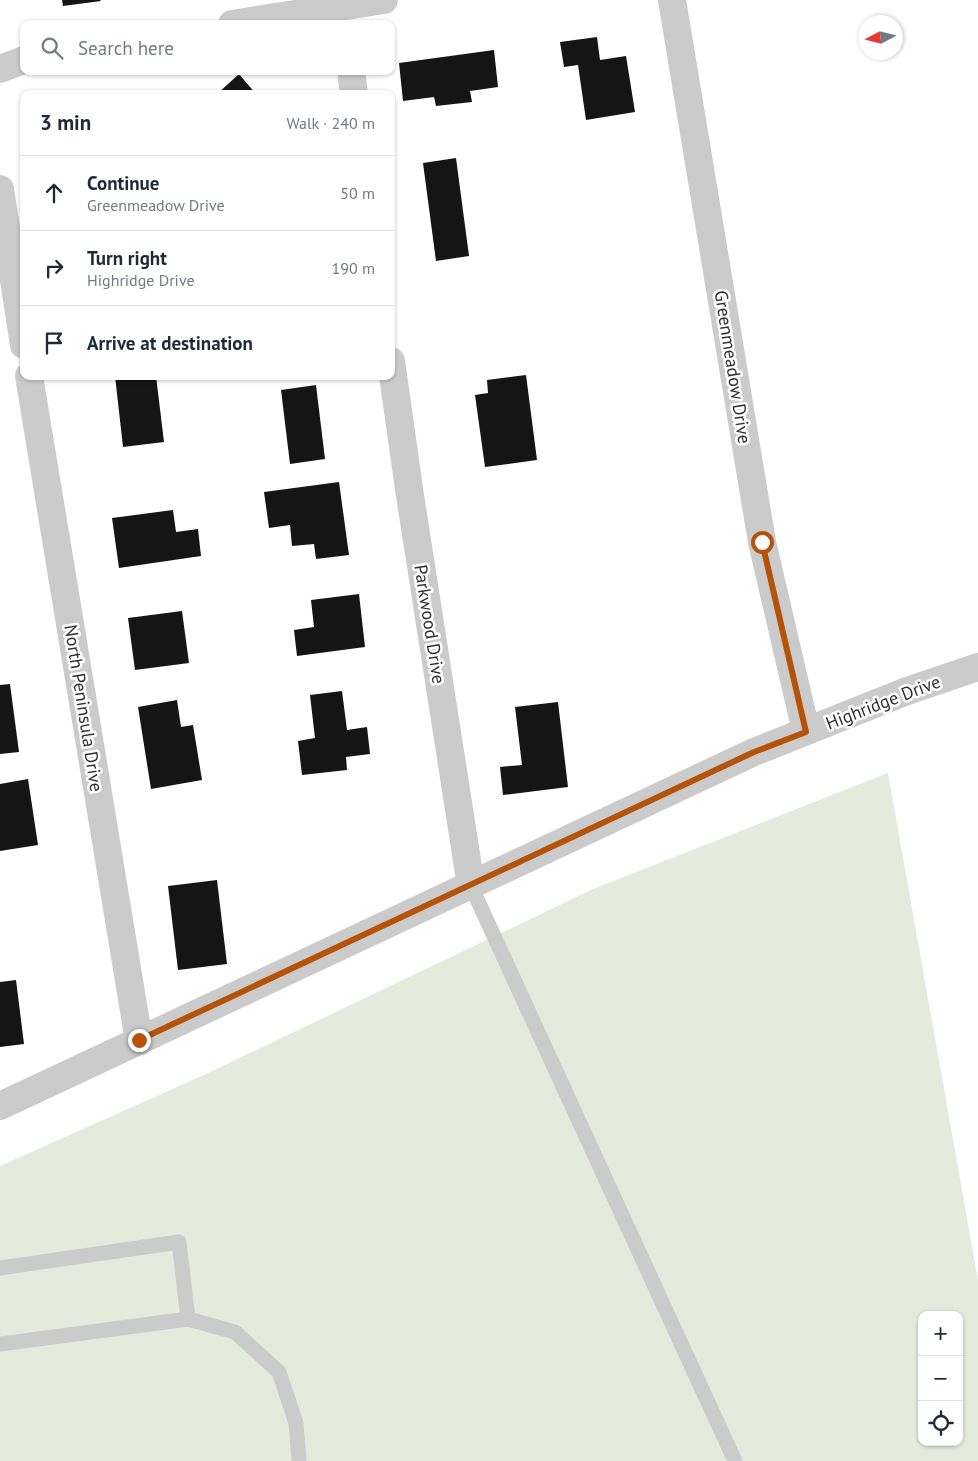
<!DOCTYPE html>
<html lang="en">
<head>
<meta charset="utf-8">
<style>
	body { margin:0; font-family:"PT Sans",sans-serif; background:#f2f2f3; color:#1f2937 }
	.controls { position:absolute; right:15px; bottom:15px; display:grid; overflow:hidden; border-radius:10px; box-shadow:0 1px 4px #0004 }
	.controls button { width:45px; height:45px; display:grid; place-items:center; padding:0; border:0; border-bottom:1px solid #e0e1e3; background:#fff; color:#1f2937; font:25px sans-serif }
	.compass { position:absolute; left:858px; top:15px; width:45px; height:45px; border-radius:50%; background:#fff; box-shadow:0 1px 4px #0004; rotate:263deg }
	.stop { position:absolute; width:15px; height:15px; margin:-11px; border:4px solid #b45309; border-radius:50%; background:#fff }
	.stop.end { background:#b45309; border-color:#fff; box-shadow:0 1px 5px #0008 }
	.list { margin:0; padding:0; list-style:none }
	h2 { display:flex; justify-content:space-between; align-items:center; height:65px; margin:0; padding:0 20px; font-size:21px }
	h2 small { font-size:16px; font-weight:400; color:#747a83 }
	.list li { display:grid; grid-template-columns:32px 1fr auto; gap:15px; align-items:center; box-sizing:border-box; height:75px; padding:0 20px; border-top:1px solid #e0e1e3 }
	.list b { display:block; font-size:19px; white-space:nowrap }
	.list p { margin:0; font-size:16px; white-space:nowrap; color:#747a83 }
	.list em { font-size:16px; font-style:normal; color:#747a83 }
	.icon { flex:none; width:28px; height:28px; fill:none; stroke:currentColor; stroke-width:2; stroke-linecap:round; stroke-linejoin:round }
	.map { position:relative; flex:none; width:978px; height:1461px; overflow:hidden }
	.search { position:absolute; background:#fff; box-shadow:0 1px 4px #0004; left:20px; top:20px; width:375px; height:55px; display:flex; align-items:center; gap:12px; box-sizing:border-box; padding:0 18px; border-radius:10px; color:#747a83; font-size:19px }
	.panel { position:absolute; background:#fff; box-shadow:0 1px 4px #0004; left:20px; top:90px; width:375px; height:290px; border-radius:10px }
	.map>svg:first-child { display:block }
</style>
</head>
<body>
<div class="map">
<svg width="978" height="1461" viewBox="0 0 978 1461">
	<rect width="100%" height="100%" fill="#fff"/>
	<!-- green -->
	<path fill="#e4ebdc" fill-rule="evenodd" d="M888,773L978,1280V1461H0V1166L206,1074L593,889ZM922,1315H959V1442H922Z"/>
	<!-- building -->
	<g fill="#151515">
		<polygon points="62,0 100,0 101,1 63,6"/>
		<polygon points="597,37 600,60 626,56 635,112 586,120 578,65 564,67 560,42"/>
		<polygon points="494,50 498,87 470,91 472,102 436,106 434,97 403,101 399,63"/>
		<polygon points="239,74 256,94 217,94"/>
		<polygon points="456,158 469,256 436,261 423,163"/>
		<polygon points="526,375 537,460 485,467 475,395 488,393 487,380"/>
		<polygon points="115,376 156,376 164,442 123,447"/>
		<polygon points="316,385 325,459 290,464 281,390"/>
		<polygon points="339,482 349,555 316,559 314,544 292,546 290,525 269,528 264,492"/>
		<polygon points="173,510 176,532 198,529 201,556 119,568 112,518"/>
		<polygon points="359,594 365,647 297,656 294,630 314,627 311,600"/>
		<polygon points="182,611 189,663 135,670 128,618"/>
		<polygon points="10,684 19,752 0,754 0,685"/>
		<polygon points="342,691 347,730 367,727 370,754 346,757 347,770 302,775 298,741 315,738 310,695"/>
		<polygon points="177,700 181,727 193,725 202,780 151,789 138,707"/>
		<polygon points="558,702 568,787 503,795 500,767 522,765 515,707"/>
		<polygon points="28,779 38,845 0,851 0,784"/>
		<polygon points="217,880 227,964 178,970 168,886"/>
		<polygon points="16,980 24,1044 0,1047 0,982"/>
	</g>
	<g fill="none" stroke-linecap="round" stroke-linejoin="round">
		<!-- service -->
		<g stroke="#cbcbcb" stroke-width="15">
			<polyline points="471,886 735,1461"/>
			<polyline points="0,1268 179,1242 188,1319"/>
			<polyline points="0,1344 188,1319 235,1332 279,1372 296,1423 299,1461"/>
		</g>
		<!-- minor -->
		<g stroke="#cbcbcb" stroke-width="28">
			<polyline points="672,0 762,542 806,731"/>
			<polyline points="232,24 384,0"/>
			<polyline points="0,69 24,60"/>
			<polyline points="351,71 354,94"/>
			<polyline points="0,189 24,345"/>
			<polyline points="391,361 409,489 471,886"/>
			<polyline points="29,376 139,1041"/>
			<polyline points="0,1106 754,752 907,691 978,667"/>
		</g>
	</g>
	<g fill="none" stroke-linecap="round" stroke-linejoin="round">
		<!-- route -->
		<polyline stroke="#b45309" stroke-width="6" points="139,1040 754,752 806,732 762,542"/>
	</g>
	<g text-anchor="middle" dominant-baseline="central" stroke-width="5" stroke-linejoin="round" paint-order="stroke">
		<!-- street labels -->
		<g font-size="18" fill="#2e2e2e" stroke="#fff">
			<text transform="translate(733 367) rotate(81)">Greenmeadow Drive</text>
			<text transform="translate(430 624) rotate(81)">Parkwood Drive</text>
			<text transform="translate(883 702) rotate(-21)">Highridge Drive</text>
			<text transform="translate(84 708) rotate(81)">North Peninsula Drive</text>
		</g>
	</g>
</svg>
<div class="controls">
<button>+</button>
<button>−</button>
<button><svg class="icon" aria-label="locate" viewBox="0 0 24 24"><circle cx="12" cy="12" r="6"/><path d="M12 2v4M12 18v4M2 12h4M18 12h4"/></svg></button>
</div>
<svg class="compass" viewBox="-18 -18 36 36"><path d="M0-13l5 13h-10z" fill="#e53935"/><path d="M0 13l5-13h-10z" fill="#747a83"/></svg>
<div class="stop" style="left:762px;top:542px"></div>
<div class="stop end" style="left:139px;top:1040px"></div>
<div class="search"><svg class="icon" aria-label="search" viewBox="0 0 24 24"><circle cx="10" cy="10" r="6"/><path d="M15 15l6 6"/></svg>Search here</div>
<section class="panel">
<h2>3 min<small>Walk · 240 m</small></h2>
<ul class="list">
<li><svg class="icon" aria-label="ahead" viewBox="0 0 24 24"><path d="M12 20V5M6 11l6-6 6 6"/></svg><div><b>Continue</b><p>Greenmeadow Drive</p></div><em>50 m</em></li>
<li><svg class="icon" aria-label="right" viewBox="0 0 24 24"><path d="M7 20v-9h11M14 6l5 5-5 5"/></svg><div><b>Turn right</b><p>Highridge Drive</p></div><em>190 m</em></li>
<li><svg class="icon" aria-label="arrive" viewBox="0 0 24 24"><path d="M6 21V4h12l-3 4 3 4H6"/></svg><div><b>Arrive at destination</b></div></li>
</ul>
</section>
</div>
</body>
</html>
